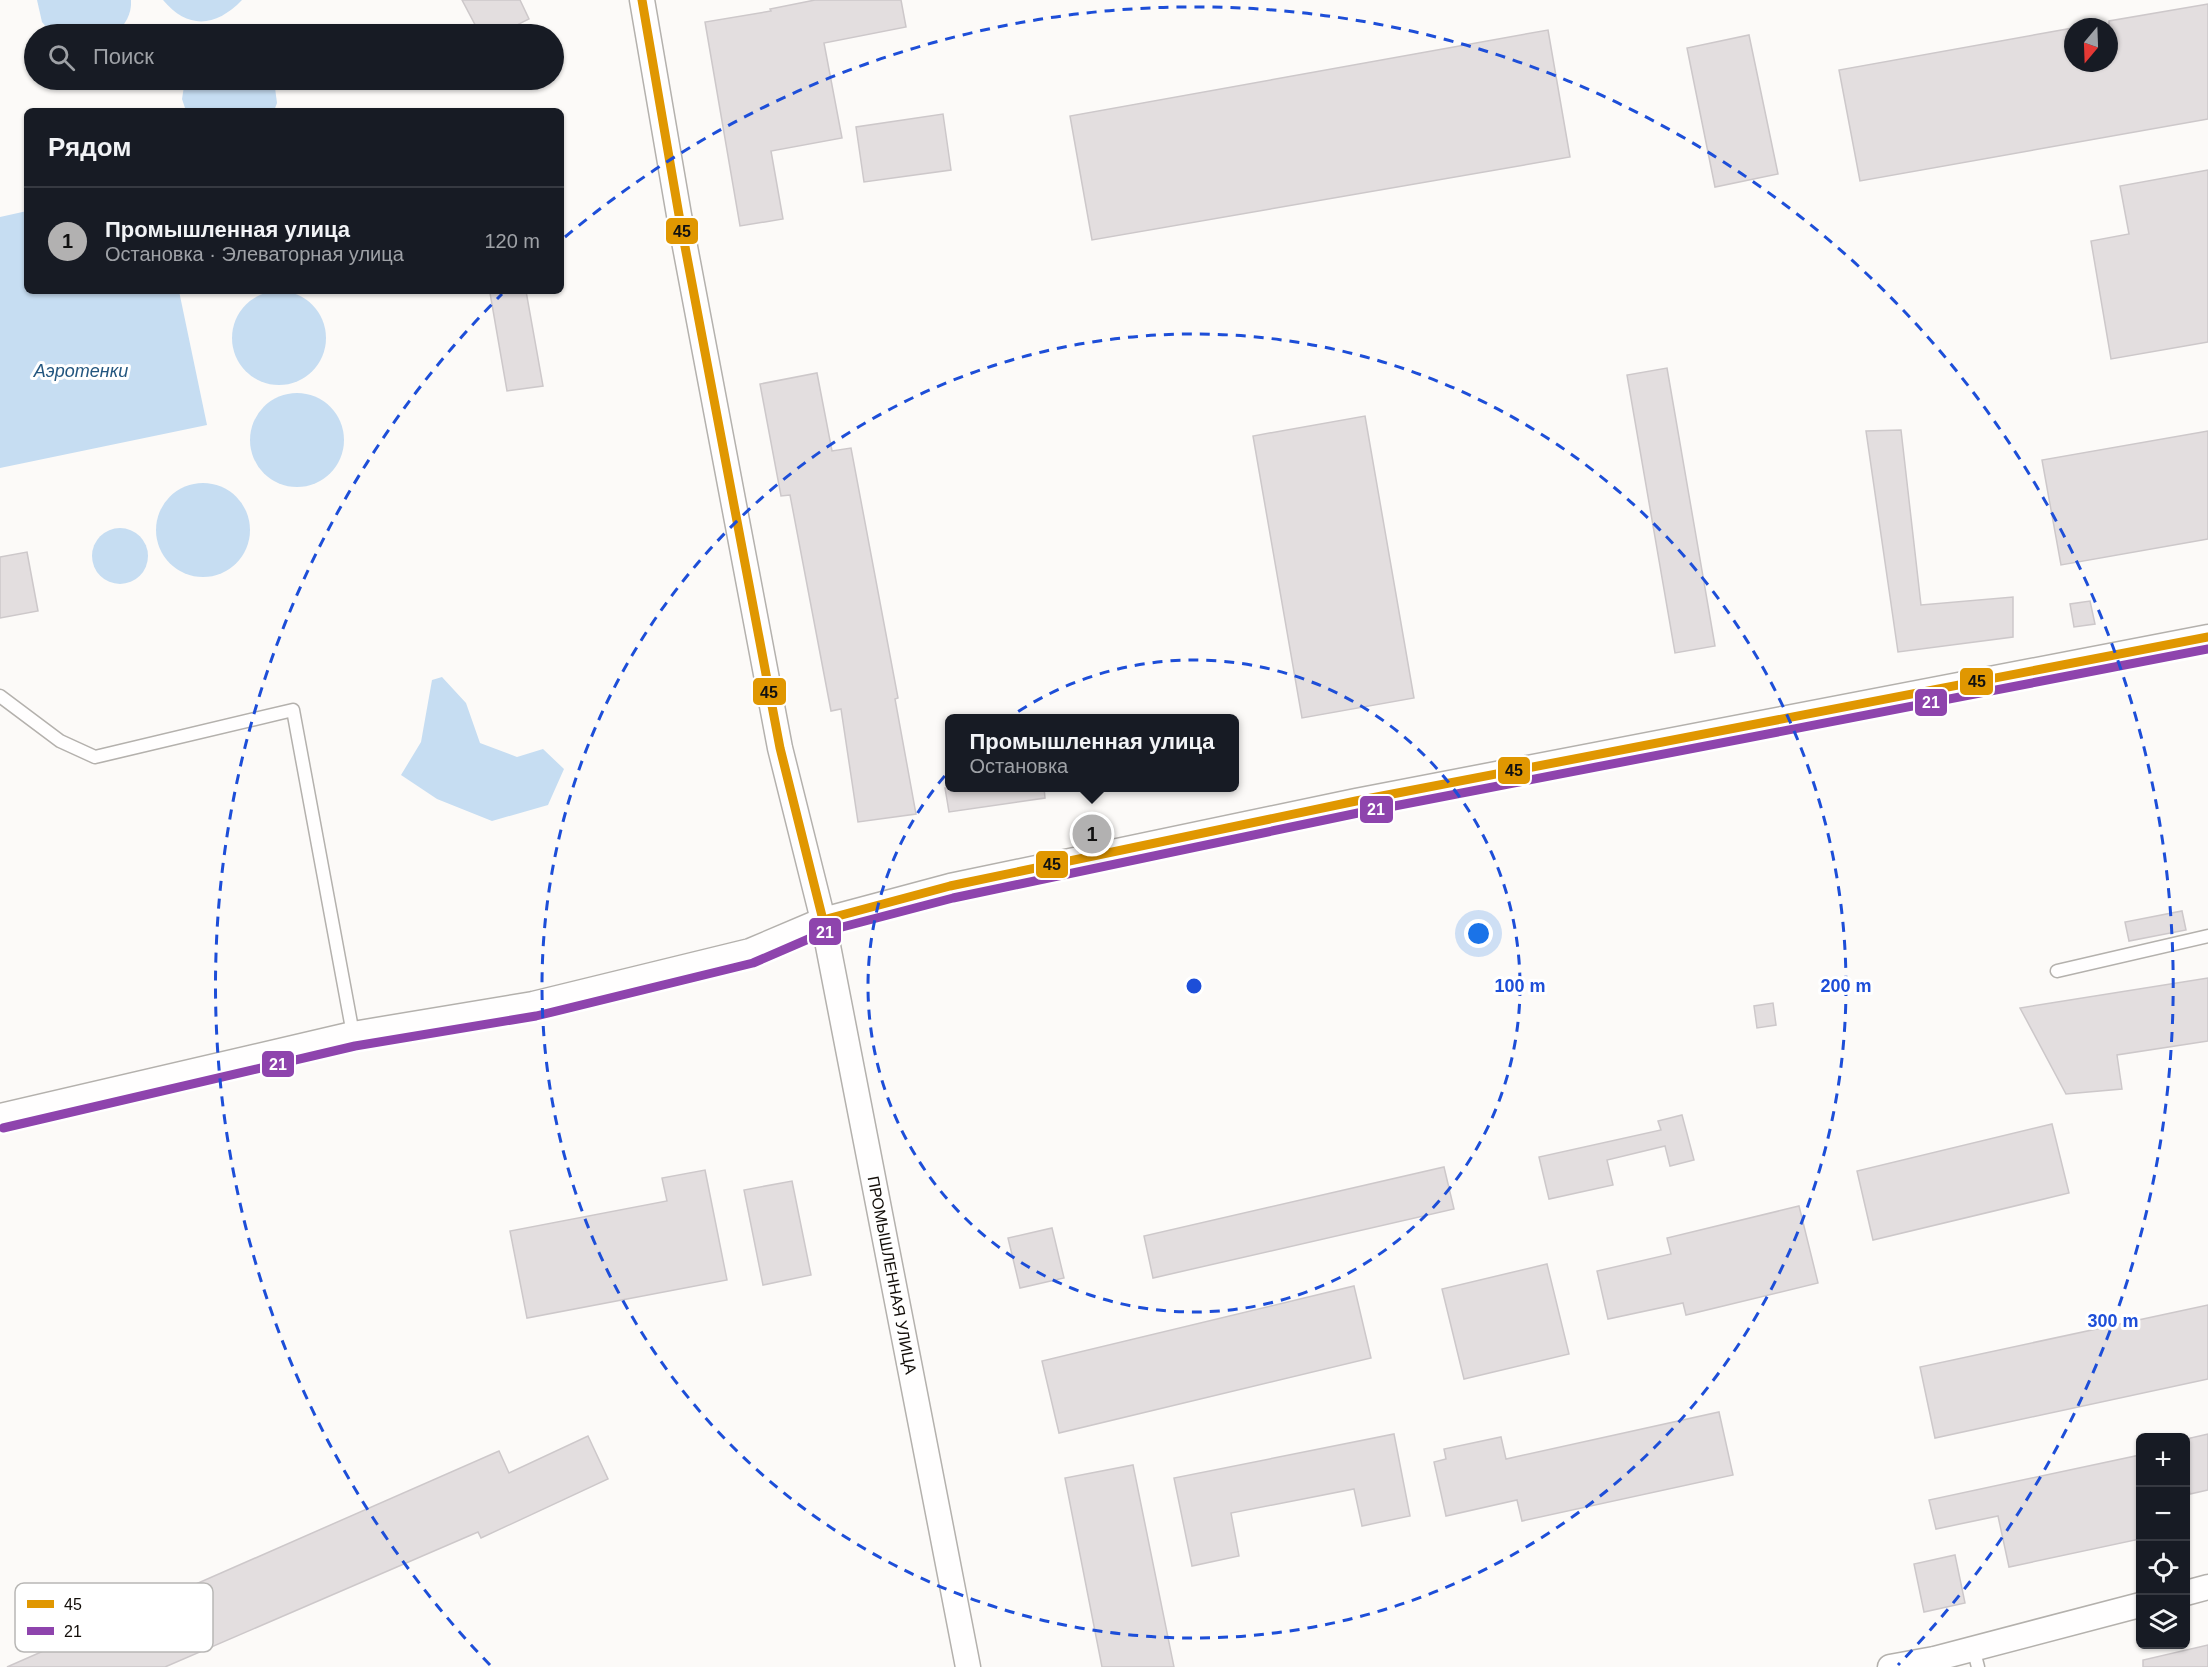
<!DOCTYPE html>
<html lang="ru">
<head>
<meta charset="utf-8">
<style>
	body { margin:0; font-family:Helvetica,sans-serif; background:#20242c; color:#f1f3f6 }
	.controls { position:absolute; right:18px; bottom:18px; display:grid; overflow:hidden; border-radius:9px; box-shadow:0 2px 4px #0004 }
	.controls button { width:54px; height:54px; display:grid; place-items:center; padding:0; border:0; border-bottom:2px solid #363941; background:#171b24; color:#f1f3f6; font:30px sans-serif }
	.compass { position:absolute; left:2064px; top:18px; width:54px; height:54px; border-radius:50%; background:#171b24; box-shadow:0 2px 4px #0004; rotate:199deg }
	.you { position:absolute; left:1479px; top:934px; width:21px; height:21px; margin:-15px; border:4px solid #fff; border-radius:50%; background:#1a73e8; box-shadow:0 0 0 9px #1a73e833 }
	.badge { display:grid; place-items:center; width:39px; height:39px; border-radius:50%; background:#b2b1b1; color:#111; font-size:20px; font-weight:700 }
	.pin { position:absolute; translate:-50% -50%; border:3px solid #fff; box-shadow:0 2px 6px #0006 }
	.popup { position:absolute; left:945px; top:714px; width:294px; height:78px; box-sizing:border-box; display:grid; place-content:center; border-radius:9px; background:#171b24; filter:drop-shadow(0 2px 4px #0005); font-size:20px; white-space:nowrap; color:#9ea1a6 }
	.popup b { font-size:22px; color:#f1f3f6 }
	.popup::after { content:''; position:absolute; left:50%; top:100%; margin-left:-12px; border:12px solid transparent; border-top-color:#171b24 }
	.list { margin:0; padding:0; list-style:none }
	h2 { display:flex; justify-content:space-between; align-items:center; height:78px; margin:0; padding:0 24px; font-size:26px }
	h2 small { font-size:20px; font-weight:400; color:#9ea1a6 }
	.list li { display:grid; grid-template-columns:39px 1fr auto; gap:18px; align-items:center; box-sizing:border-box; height:108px; padding:0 24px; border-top:2px solid #363941 }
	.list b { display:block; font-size:22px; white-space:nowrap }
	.list p { margin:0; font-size:20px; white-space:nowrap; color:#9ea1a6 }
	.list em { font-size:20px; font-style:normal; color:#9ea1a6 }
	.icon { flex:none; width:33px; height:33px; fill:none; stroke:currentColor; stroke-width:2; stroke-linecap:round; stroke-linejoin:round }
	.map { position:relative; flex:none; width:2208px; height:1667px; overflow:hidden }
	.search { position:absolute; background:#171b24; box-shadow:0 2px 4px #0004; left:24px; top:24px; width:540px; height:66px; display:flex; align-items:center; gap:15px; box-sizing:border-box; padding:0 21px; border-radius:33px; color:#9ea1a6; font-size:22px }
	.panel { position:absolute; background:#171b24; box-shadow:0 2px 4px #0004; left:24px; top:108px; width:540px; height:186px; border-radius:9px }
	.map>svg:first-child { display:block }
</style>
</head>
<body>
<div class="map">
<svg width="2208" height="1667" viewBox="0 0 2208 1667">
	<rect width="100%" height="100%" fill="#fcfaf8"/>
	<!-- water -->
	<g fill="#c6ddf2">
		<path d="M37,0H131C132,14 125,25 115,34H52L42,22Z"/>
		<path d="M163,0H242C216,27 188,30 163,0Z"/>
		<polygon points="185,80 274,80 277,103 274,111 186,111 182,99"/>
		<polygon points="27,211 27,291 179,291 207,425 0,468 0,217"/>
		<circle cx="279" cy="338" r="47"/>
		<circle cx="297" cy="440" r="47"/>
		<circle cx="203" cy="530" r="47"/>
		<circle cx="120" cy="556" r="28"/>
		<polygon points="442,677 466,703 480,743 517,757 543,749 564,769 548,805 492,821 437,799 401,775 421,742 432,680"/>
	</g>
	<!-- building -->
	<g fill="#e3dedf" stroke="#cdc8ca" stroke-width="1.5">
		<polygon points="462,0 520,0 529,19 499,34 480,34"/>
		<polygon points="815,0 901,0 906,27 824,43 842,138 771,151 783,219 740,226 705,22 771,11 770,9"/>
		<polygon points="2208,4 2208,119 1860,181 1839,70 2073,28 2073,63 2109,63 2109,21"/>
		<polygon points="1548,30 1570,157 1092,240 1070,116"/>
		<polygon points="1749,35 1778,174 1715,187 1687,48"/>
		<polygon points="943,114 951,170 864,182 856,127"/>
		<polygon points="2208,170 2208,342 2111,359 2091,241 2129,234 2120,186"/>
		<polygon points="499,291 526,291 543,386 507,391 490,293"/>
		<polygon points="1667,368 1715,646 1675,653 1627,375"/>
		<polygon points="817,373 832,451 851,448 898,698 895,699 916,814 858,822 841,709 831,711 790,495 781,496 760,384"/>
		<polygon points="1365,416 1414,698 1302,718 1253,436"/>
		<polygon points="1901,430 1921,605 2013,597 2013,637 1898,652 1866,431"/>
		<polygon points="2208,431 2208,539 2061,565 2042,460"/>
		<polygon points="27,552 38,611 0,618 0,557"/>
		<polygon points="2090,601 2095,624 2074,627 2070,604"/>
		<polygon points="945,788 1044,788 1045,798 949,812"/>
		<polygon points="2182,911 2186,930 2129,941 2125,922"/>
		<polygon points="2208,978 2208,1041 2117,1055 2122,1089 2066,1094 2020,1008"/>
		<polygon points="1773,1003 1776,1025 1757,1028 1754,1006"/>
		<polygon points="1682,1115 1694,1160 1670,1166 1665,1146 1607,1160 1613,1185 1549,1199 1539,1157 1661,1130 1658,1121"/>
		<polygon points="2052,1124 2069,1193 1873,1240 1857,1171"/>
		<polygon points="1444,1167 1454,1209 1153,1278 1144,1236"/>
		<polygon points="705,1170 727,1280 527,1318 510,1231 667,1201 662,1178"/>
		<polygon points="792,1181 811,1275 763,1285 744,1190"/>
		<polygon points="1799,1206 1818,1283 1686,1315 1683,1303 1608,1319 1597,1271 1671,1254 1667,1238"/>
		<polygon points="1052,1228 1064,1278 1020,1288 1008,1238"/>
		<polygon points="1547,1264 1569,1354 1464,1379 1442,1289"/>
		<polygon points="1354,1286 1371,1358 1059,1433 1042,1361"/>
		<polygon points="2208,1305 2208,1379 1935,1438 1920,1367"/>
		<polygon points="1719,1412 1733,1475 1522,1521 1517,1500 1446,1516 1434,1462 1446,1459 1444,1449 1501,1437 1506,1459"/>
		<polygon points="1394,1434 1410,1516 1362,1526 1354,1489 1231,1513 1239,1556 1192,1566 1174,1478"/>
		<polygon points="2208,1434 2208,1490 2190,1494 2186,1476 2186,1439"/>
		<polygon points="588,1436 608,1479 481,1538 478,1532 165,1667 7,1667 499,1451 509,1473"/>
		<polygon points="2140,1455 2140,1539 2009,1567 1998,1516 1936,1529 1929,1500"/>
		<polygon points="1133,1465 1174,1667 1102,1667 1065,1478"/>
		<polygon points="1955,1555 1965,1603 1924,1612 1914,1564"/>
		<polygon points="2208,1645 2208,1667 2143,1667 2143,1660"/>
	</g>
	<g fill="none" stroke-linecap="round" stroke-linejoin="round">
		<defs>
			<g id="lane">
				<polyline points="0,696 60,741 95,757 293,710 353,1034"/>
				<polyline points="2057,971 2208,936"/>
				<polyline points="1973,1648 1978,1667"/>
			</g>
			<g id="street">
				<polyline points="642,0 679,215 780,748 823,920 968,1667"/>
				<polyline points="0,1116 353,1034 533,1004 750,951 823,920 950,886 1356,801 2208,637"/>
				<polyline points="2186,1593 2208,1587"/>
				<polyline points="1890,1667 1934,1659 2140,1605"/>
			</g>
		</defs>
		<!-- lane casing -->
		<use href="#lane" stroke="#b4b1ad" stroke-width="15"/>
		<!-- street casing -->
		<use href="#street" stroke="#b4b1ad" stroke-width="27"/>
		<!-- lane -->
		<use href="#lane" stroke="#fffefe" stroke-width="12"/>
		<!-- street -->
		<use href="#street" stroke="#fffefe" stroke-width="24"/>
		<defs>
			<g id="bus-1">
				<polyline points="642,0 679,215 780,748 823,920"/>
				<polyline points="823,920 950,886 1356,801 2208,637"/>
			</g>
			<polyline id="bus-2" points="3,1128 355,1046 536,1016 753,963 827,931 953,898 1358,813 2208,649"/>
		</defs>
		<!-- bus-1 casing -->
		<use href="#bus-1" stroke="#fff" stroke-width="14"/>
		<!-- bus-2 casing -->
		<use href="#bus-2" stroke="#fff" stroke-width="14"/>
		<!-- bus-1 -->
		<use href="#bus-1" stroke="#e09701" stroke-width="9"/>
		<!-- bus-2 -->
		<use href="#bus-2" stroke="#8e44ad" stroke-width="9"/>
	</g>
	<!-- distance rings -->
	<g fill="none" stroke="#1d4ed8" stroke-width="3" stroke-dasharray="10 8">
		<circle cx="1194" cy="986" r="326"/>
		<circle cx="1194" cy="986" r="652"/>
		<path d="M490 1665A978 978 0 0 1 502 294M565 237A978 978 0 0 1 1898 1665"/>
	</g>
	<g text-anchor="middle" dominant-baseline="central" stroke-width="6" stroke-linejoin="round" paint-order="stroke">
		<!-- street labels -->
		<g font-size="16" fill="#130e09" stroke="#fff">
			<text transform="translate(892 1275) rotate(79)">ПРОМЫШЛЕННАЯ УЛИЦА</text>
		</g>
		<!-- water labels -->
		<g font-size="18" font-style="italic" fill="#23567f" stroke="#fff">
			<text x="81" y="371">Аэротенки</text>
		</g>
	</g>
	<!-- legend -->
	<rect x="15" y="1583" width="198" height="69" rx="9" fill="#fff" stroke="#b8b7b5" stroke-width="1.5"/>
	<rect x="27" y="1600" width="27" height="8" fill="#e09701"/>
	<rect x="27" y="1627" width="27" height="8" fill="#8e44ad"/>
	<g font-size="16" fill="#130e09">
		<text x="64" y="1610">45</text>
		<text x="64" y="1637">21</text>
	</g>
	<circle cx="1194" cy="986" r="9" fill="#1d4ed8" stroke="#fff" stroke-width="3"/>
	<g font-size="18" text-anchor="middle" font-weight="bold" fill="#1d4ed8" stroke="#fff" stroke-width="6" stroke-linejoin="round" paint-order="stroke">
		<text x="1520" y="992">100 m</text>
		<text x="1846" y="992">200 m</text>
		<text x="2113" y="1327">300 m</text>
	</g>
	<g stroke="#fff" stroke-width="2">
		<rect x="665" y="217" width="34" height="28" rx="6" fill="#e09701"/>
		<rect x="1959" y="667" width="35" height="29" rx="6" fill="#e09701"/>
		<rect x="752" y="677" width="35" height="29" rx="6" fill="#e09701"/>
		<rect x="1914" y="688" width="34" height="29" rx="6" fill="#8e44ad"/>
		<rect x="1497" y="756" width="34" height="29" rx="6" fill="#e09701"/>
		<rect x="1359" y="795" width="35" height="29" rx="6" fill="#8e44ad"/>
		<rect x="1035" y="850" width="34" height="29" rx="6" fill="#e09701"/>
		<rect x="808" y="917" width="34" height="29" rx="6" fill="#8e44ad"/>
		<rect x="261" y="1050" width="34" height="28" rx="6" fill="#8e44ad"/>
	</g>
	<g font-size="16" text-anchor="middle" font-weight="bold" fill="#fff">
		<text x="1931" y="708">21</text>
		<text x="1376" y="815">21</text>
		<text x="825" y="938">21</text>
		<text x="278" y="1070">21</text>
	</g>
	<g font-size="16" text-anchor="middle" font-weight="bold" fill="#111">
		<text x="682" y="237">45</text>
		<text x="1977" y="687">45</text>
		<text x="769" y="698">45</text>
		<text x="1514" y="776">45</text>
		<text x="1052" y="870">45</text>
	</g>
</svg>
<div class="controls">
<button>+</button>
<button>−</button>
<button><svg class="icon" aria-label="locate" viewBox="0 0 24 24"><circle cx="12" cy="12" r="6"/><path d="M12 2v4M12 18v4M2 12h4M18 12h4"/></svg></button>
<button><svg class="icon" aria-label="layers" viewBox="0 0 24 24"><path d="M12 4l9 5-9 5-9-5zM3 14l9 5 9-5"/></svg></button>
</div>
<svg class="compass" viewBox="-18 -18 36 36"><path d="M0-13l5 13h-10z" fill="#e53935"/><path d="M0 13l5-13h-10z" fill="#9ea1a6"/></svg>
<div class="you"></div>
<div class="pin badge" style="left:1092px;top:834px">1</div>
<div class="popup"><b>Промышленная улица</b>Остановка</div>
<div class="search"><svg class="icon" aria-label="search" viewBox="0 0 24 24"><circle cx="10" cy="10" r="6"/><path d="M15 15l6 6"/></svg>Поиск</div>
<section class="panel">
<h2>Рядом<small></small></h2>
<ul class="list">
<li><span class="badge">1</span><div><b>Промышленная улица</b><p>Остановка · Элеваторная улица</p></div><em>120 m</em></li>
</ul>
</section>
</div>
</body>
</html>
